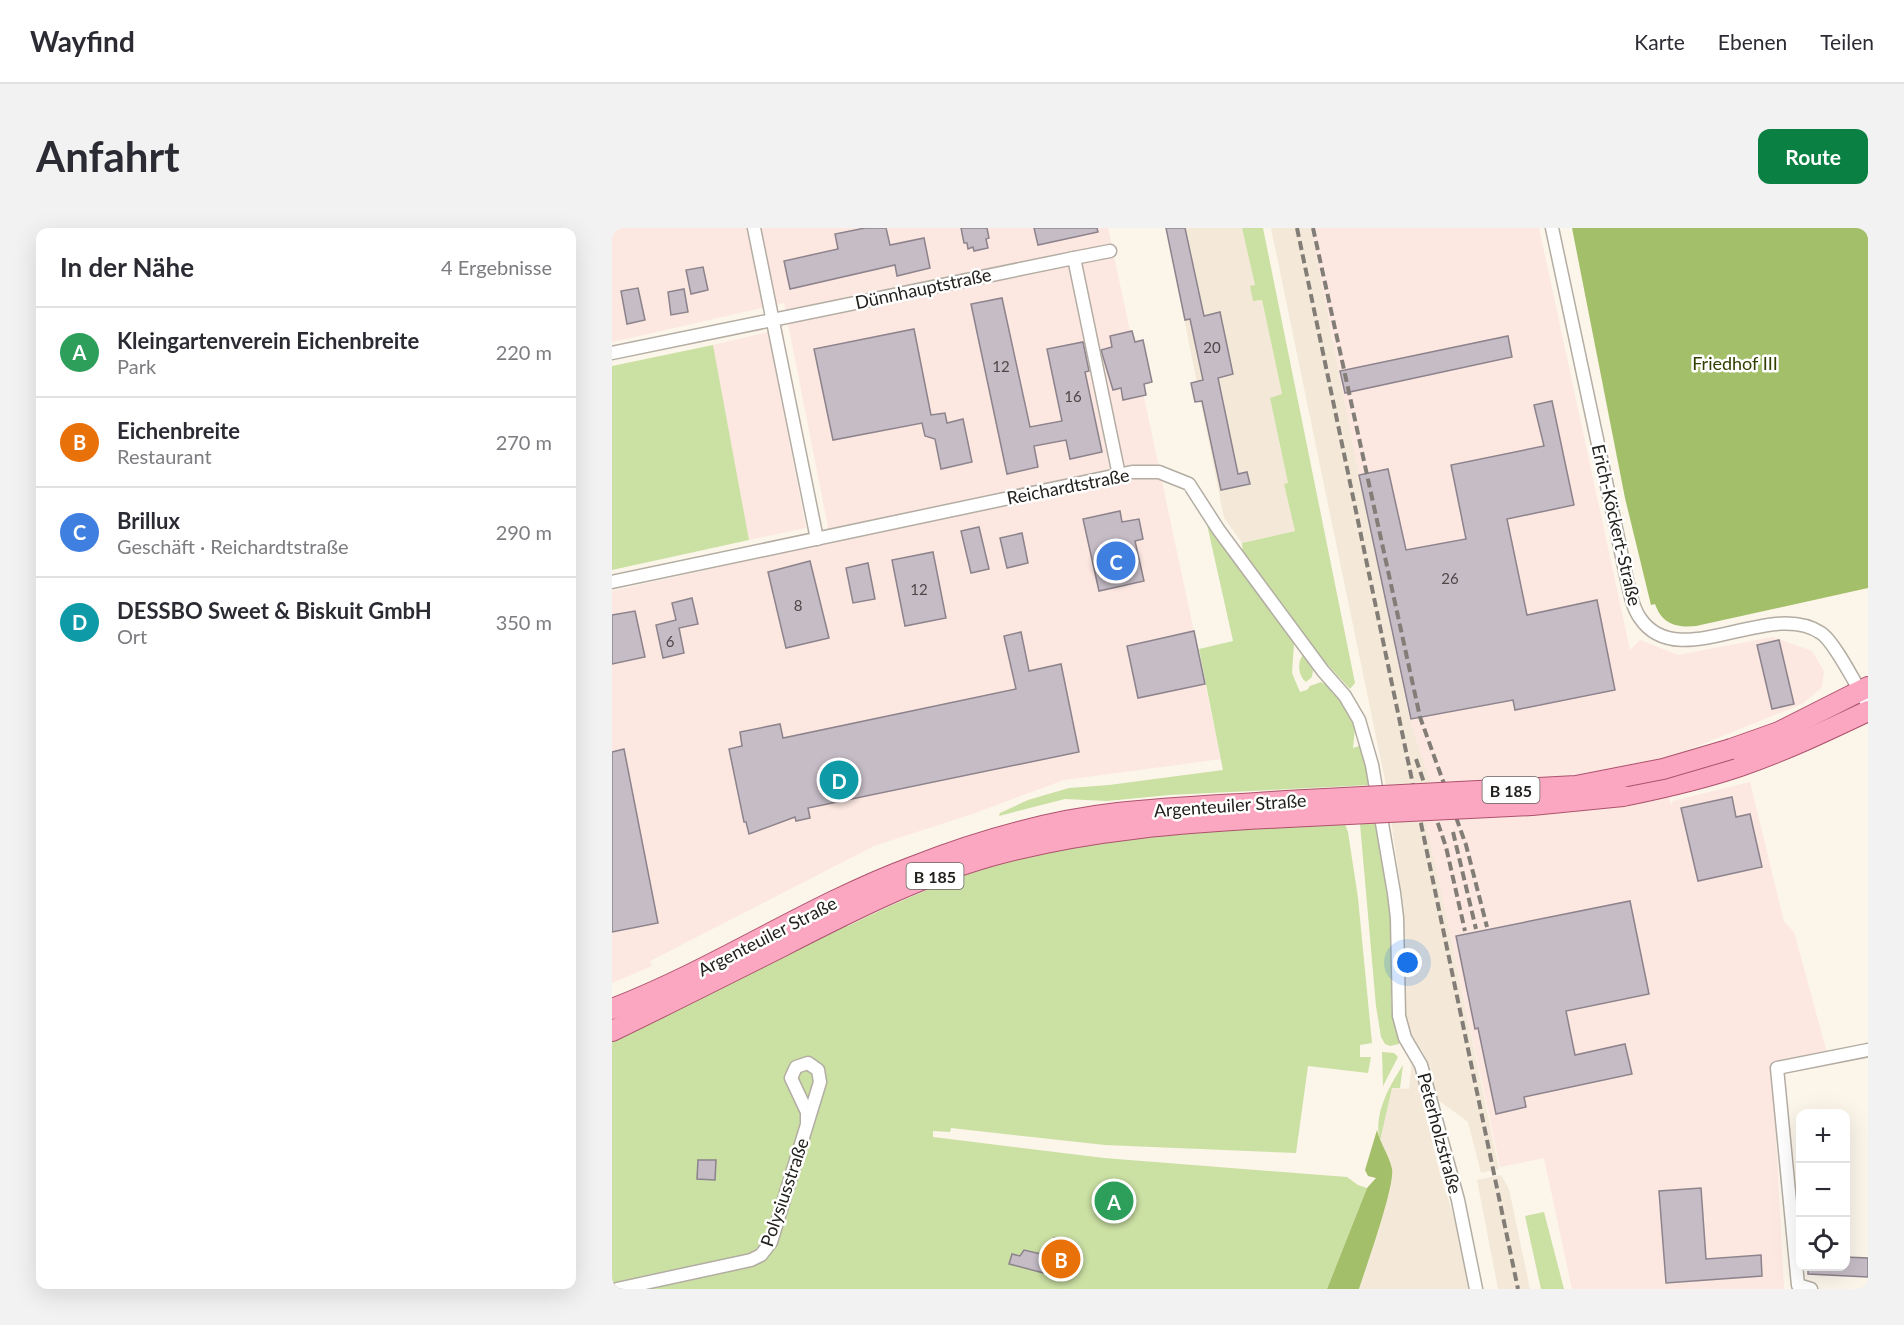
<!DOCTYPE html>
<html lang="de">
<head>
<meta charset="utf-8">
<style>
	body { margin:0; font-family:Lato,sans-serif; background:#f2f2f3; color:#2b2b33 }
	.controls { position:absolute; right:18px; bottom:18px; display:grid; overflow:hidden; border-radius:12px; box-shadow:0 6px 24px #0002 }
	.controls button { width:54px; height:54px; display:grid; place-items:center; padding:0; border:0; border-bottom:2px solid #e1e1e2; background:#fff; color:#2b2b33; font:30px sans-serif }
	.you { position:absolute; left:796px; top:735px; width:21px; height:21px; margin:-15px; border:4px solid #fff; border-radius:50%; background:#1a73e8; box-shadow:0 0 0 9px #1a73e833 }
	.badge { display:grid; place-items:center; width:39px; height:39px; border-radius:50%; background:#0b8043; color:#fff; font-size:20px; font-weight:700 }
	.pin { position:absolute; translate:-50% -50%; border:3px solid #fff; box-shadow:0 2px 6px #0006 }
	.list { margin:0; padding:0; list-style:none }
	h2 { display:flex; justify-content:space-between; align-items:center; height:78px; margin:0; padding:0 24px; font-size:26px }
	h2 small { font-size:20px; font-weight:400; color:#7c7c81 }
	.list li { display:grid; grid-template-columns:39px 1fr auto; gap:18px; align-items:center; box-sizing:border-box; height:90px; padding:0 24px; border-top:2px solid #e1e1e2 }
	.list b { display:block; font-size:22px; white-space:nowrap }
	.list p { margin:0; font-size:20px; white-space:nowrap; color:#7c7c81 }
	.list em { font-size:20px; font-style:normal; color:#7c7c81 }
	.icon { flex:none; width:33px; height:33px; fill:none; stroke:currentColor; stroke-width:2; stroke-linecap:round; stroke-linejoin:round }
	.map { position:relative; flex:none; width:1256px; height:1061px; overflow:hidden; border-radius:12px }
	header { display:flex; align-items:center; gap:36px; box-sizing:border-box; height:84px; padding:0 30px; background:#fff; border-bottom:2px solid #e1e1e2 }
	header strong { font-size:28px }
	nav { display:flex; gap:33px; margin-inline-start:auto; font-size:21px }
	.intro { display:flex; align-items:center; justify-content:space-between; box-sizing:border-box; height:144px; padding:0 36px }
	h1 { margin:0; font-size:42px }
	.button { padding:15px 27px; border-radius:12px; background:#0b8043; color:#fff; font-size:21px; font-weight:700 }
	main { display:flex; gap:36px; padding:0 36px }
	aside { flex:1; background:#fff; border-radius:12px; box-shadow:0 6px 24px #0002 }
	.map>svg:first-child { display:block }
</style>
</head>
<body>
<header>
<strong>Wayfind</strong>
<nav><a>Karte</a><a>Ebenen</a><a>Teilen</a></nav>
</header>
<div class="intro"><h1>Anfahrt</h1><a class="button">Route</a></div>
<main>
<aside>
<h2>In der Nähe<small>4 Ergebnisse</small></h2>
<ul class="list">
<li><span class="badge" style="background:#2e9e5b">A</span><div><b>Kleingartenverein Eichenbreite</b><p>Park</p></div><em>220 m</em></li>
<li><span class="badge" style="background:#e8710a">B</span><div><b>Eichenbreite</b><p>Restaurant</p></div><em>270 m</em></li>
<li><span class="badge" style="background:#3f7fe0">C</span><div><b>Brillux</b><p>Geschäft · Reichardtstraße</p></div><em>290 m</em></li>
<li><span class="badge" style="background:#0f9aa8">D</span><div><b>DESSBO Sweet &amp; Biskuit GmbH</b><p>Ort</p></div><em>350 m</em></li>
</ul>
</aside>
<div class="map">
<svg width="1256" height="1061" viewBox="0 0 1256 1061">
	<rect width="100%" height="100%" fill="#fcf5ea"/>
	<!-- built -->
	<g fill="#f4e9d8">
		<polygon points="554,0 630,0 643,57 641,73 650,72 670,167 658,170 676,255 673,256 683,303 630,315 612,290"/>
		<polygon points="659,0 699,0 747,247 798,492 824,571 811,576 887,941 869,945 856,894 825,871 810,821 809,863 827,943 851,1017 860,1061 747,1061 776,966 780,942 768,913 780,860 797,861 802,813 796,798 793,778 791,676 774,557"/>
		<polygon points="889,947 897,961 918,1061 886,1061 865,952"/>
	</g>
	<!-- industrial -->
	<g fill="#fce7e1">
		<polygon points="0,0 496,0 609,531 452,552 360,586 262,618 38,733 40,738 0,755 0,363 219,314 172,75 0,114"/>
		<polygon points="699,0 927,0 1018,422 1028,412 1066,427 1161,409 1200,423 1212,443 1210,459 1190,476 1048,533 1059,577 1061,573 1138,554 1172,694 1182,704 1215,825 1160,838 1172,1061 960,1061 932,930 888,939 810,575 824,571 798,492 747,247"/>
		<polygon points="156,104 194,300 137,312 101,117"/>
	</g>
	<!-- green -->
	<g fill="#cbe0a3">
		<polygon points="630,0 651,0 743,455 738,461 715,436 720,465 726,470 743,500 741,520 750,517 759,557 557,567 495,573 453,571 387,588 388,585 416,572 457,560 497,557 611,542 587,421 621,413 594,292 682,416 680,445 688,464 695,462 698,458 709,454 714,457 709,430 631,326 630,315 683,303 672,256 676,255 658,170 670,166 650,72 641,73 638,58 643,57"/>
		<polygon points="101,117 137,312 0,342 0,138"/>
		<path d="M691,427L701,442L700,449L694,454C686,448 685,434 691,427Z"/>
		<path d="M765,595C771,632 778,669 780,707C782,741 773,781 788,813L787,816L778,818L773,816L769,809L764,778L748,596Z"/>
		<path d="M733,596L736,604L746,670L760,815L748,817V829H759L756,845L696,838L684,925L493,917L339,900L338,904L321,903V909L492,930L735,949L746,957L755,960L715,1061H0V812L234,696L236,698C281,676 327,655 375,640C490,604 613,603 733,596Z"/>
		<polygon points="770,824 782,825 786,829 771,858"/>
		<path d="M791,837L788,860H780L768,913C761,886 777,859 791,837Z"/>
		<polygon points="932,984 952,1061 929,1061 913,988"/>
	</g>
	<!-- forest -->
	<g fill="#a4bf6a">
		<path d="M960,0H1256V360L1084,398C1064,400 1050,396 1043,376L1039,377L1013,270Z"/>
		<path d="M765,902C768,915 778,929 780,941C783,958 754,1039 747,1061H715L755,960L764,950L756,948L753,942Z"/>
	</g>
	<!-- building -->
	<g fill="#c5bcc5" stroke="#8c838c" stroke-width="1.5">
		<polygon points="253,0 274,0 278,17 312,10 318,40 285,48 283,37 178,61 172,33 226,21 223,6"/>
		<polygon points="349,0 375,0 377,10 374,11 376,20 362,23 361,19 356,21 355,15 352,15"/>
		<polygon points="422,0 485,0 486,4 426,17"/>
		<polygon points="554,0 573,0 592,88 608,84 621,146 606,150 626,246 635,244 638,256 609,262 590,173 583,174 579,155 591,152 578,91 573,92"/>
		<polygon points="91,39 96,62 79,66 74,42"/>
		<polygon points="26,60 33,92 15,96 9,63"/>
		<polygon points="72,61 76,84 59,87 56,64"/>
		<polygon points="390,70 418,199 450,193 435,121 471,114 477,143 473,144 490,224 458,231 454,212 422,218 426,239 395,246 359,76"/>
		<polygon points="302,101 319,187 333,185 335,195 351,191 360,234 329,241 323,211 313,208 310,195 221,212 202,121"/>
		<polygon points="520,103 523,114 531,112 540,154 532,156 534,167 511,172 509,160 501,162 489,122 500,119 498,108"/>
		<polygon points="896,108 900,129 733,165 728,143"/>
		<polygon points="940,173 962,277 895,291 915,387 985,372 1003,462 903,482 901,472 799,491 747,247 776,241 794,322 854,311 839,237 932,218 922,177"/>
		<polygon points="508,283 510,294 527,291 531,311 523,313 532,353 487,363 471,291"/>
		<polygon points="367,299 377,341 359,345 349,303"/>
		<polygon points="410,305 416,335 395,340 388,310"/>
		<polygon points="321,324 334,390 293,398 280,332"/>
		<polygon points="198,333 217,410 174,420 156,344"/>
		<polygon points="256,335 263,371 241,375 234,340"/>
		<polygon points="80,370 86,396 67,400 72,425 51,430 44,397 64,392 60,375"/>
		<polygon points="23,383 33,429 0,436 0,387"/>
		<polygon points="582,403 593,456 526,470 515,418"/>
		<polygon points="409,404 417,443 449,436 467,524 196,580 198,590 184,593 183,589 137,606 134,594 132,594 117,521 130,518 128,504 168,496 171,510 404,461 392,408"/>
		<polygon points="1167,412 1182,476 1160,481 1145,417"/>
		<polygon points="12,521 46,695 0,704 0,524"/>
		<polygon points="1120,569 1124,589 1138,586 1150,639 1086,653 1069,580"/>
		<polygon points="1018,673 1037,766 954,783 963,827 1013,816 1020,846 912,869 914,879 884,886 866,800 863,801 844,708"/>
		<polygon points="86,932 104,932 103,952 85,951"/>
		<polygon points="1089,960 1094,1031 1149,1027 1150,1048 1054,1055 1047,963"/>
		<polygon points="442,1010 459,1014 451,1050 397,1036 400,1026 408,1028 412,1022 438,1028"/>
		<polygon points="1233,1029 1256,1030 1256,1049 1196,1046 1196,1038 1233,1038"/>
	</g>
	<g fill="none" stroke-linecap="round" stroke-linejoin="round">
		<defs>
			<g id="minor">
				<polyline points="142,0 205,311"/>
				<path d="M940,0L1015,352C1018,364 1020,379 1028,390C1066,447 1158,370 1209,405C1223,414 1246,461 1256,477"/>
				<polyline points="462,30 498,23"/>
				<polyline points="0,125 462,30 507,247"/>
				<polyline points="0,354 520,244 547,244 577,256 606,301 711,443 733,468 747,492 760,537 782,665 785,690 787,788 793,810 809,837 846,972 864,1061"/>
				<polyline points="5,1061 139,1032 149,1027 159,1014 208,854 206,842 196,835 184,839 179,850 195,884 195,895"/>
				<polyline points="1199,1061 1186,1057 1165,840 1256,822"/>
			</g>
			<g id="primary">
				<polyline points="1119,521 1167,504 1256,459"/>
				<path d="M1011,568C1050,560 1090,551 1128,538C1172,523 1214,503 1256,483"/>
				<path d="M0,781C104,741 196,678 300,639C366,613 436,593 506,585C562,579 618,577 674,573"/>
				<path d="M0,803C56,776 111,748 167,720C235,685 305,649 379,628C476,601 575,594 676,589"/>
			</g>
		</defs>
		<!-- minor casing -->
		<use href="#minor" stroke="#b3ada3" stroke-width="15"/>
		<!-- primary casing -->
		<use href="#primary" stroke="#ad526d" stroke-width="22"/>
		<!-- minor -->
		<use href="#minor" stroke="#fff" stroke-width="12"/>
		<!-- primary -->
		<use href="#primary" stroke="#fba7c1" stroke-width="20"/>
		<!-- rail -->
		<g stroke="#827e77" stroke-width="4" stroke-dasharray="9 4.5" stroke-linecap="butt">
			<polyline points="685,0 906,1061"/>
			<polyline points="701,0 808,489 854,617 875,699"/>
			<polyline points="804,531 834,619 853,703"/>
			<polyline points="841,604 864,701"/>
		</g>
		<defs>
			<g id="primary-bridge">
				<polyline points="674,573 964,558 1051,541 1119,521"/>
				<polyline points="676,589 920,577 1011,568"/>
			</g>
		</defs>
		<!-- primary-bridge casing -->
		<use href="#primary-bridge" stroke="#ad526d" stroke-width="22" stroke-linecap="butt"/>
		<!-- primary-bridge -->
		<use href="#primary-bridge" stroke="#fba7c1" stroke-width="20"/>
	</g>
	<g text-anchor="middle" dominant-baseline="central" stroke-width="5" stroke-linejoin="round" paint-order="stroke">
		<!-- number labels -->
		<g font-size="15" fill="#4c4847">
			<text x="600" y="119">20</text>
			<text x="389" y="138">12</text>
			<text x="461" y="168">16</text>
			<text x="838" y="350">26</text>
			<text x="307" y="361">12</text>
			<text x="186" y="377">8</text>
			<text x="58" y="413">6</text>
		</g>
		<!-- shield labels -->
		<g fill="#fff" stroke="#656461" stroke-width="1.5">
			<rect x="870.5" y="549" width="57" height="26" rx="4.5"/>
			<rect x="294.5" y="635" width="57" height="26" rx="4.5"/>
		</g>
		<g font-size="16" font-weight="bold" fill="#23211d">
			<text x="899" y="562">B 185</text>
			<text x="323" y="648">B 185</text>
		</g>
		<!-- street labels -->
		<g font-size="18" fill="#23211d" stroke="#fff">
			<text transform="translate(311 60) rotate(-12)">Dünnhauptstraße</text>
			<text transform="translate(456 258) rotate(-11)">Reichardtstraße</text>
			<text transform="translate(1005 297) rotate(77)">Erich-Köckert-Straße</text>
			<text transform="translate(618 577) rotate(-4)">Argenteuiler Straße</text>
			<text transform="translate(155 708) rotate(-27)">Argenteuiler Straße</text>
			<text transform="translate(828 905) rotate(75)">Peterholzstraße</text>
			<text transform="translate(172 964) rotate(-71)">Polysiusstraße</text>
		</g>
		<!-- park labels -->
		<g font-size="18" fill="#314000" stroke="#fff">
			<text x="1123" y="135">Friedhof III</text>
		</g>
	</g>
</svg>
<div class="controls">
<button>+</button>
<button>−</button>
<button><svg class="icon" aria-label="locate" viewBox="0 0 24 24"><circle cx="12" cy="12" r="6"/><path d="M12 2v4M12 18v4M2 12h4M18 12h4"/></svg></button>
</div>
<div class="you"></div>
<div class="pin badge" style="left:502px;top:973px;background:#2e9e5b">A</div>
<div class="pin badge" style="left:449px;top:1031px;background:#e8710a">B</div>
<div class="pin badge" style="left:504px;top:333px;background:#3f7fe0">C</div>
<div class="pin badge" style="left:227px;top:552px;background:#0f9aa8">D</div>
</div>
</main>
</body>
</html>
